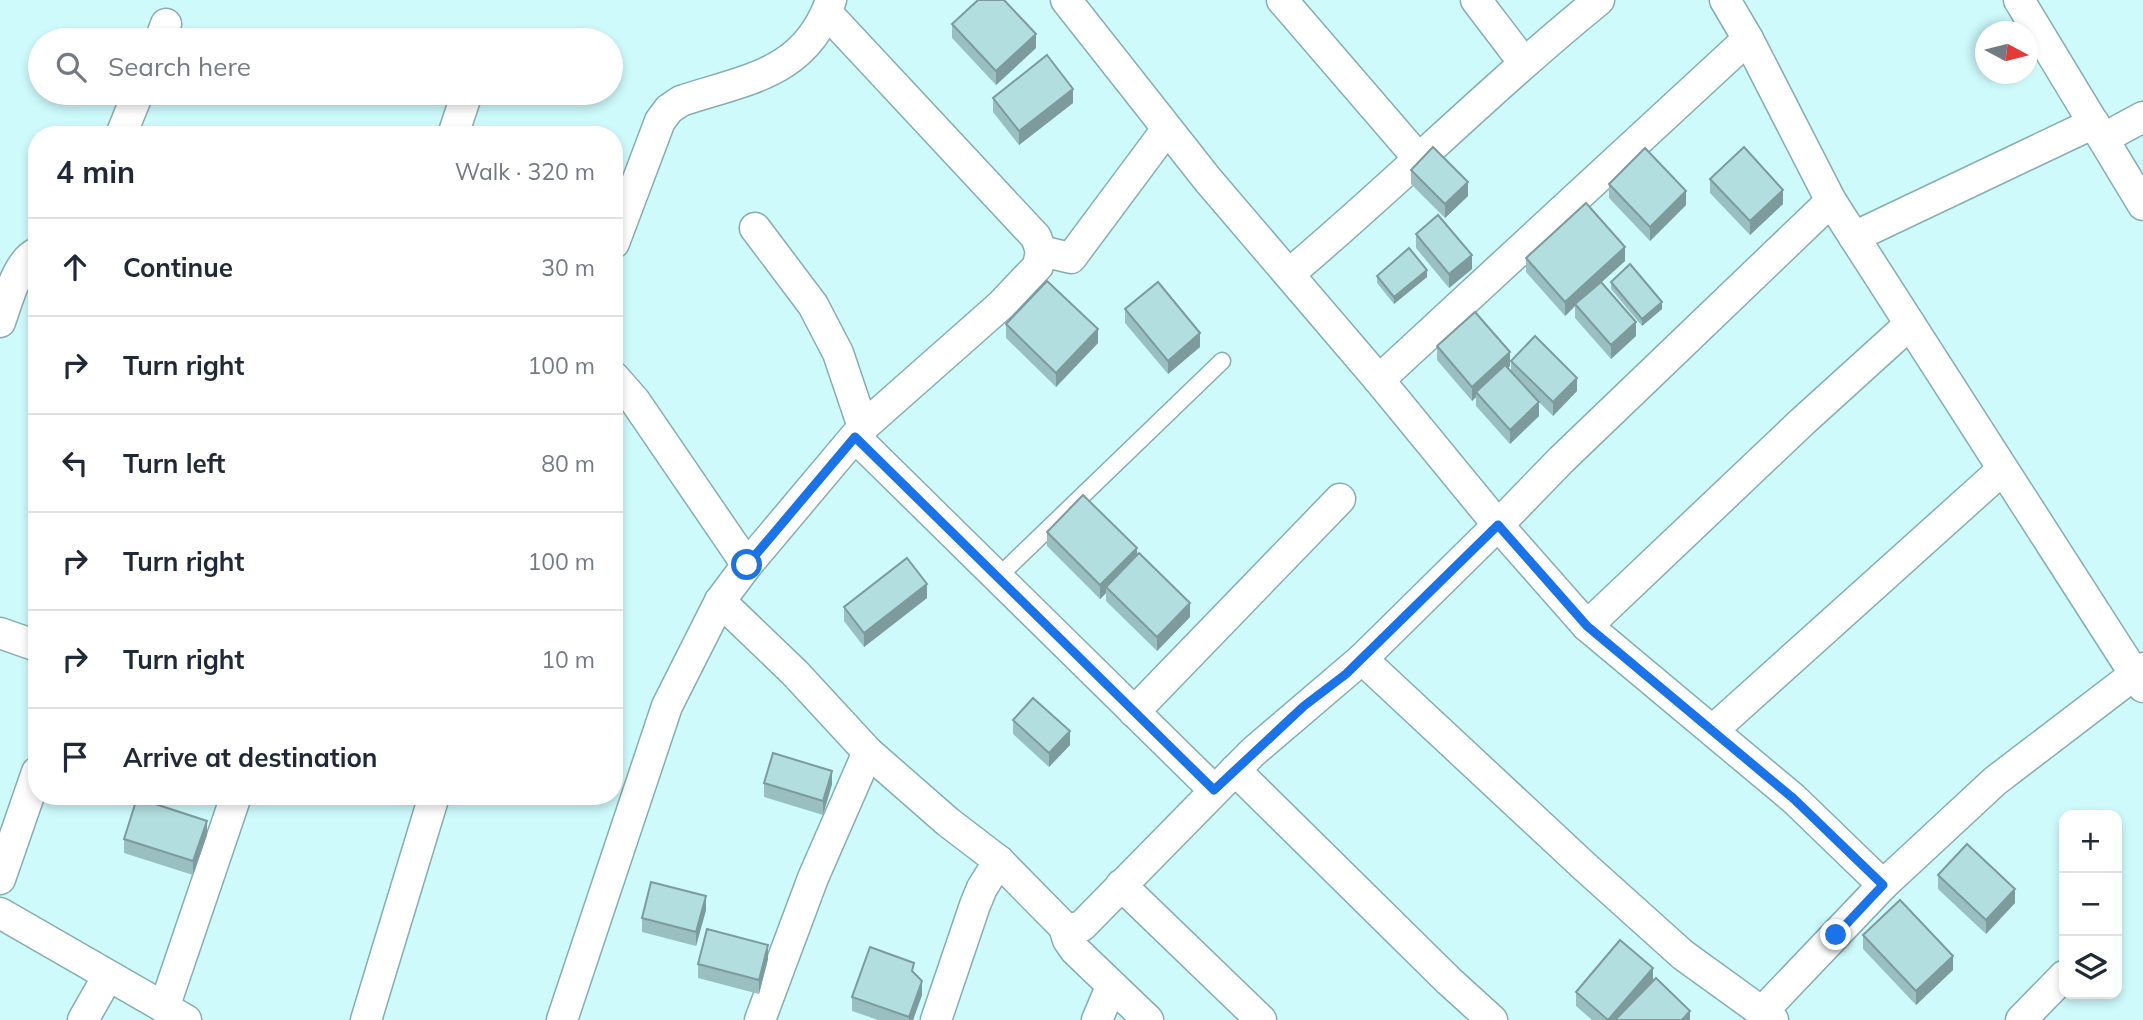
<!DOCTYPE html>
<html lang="en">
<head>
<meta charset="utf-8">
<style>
	body { margin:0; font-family:Mulish,sans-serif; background:#f6f6f7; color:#1f2937 }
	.controls { position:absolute; right:21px; bottom:21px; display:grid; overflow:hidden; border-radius:14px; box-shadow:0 4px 10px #0003 }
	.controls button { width:63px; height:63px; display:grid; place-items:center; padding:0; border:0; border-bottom:2px solid #e0e1e3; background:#fff; color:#1f2937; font:35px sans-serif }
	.compass { position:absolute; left:1975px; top:21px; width:63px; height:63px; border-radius:50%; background:#fff; box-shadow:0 4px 10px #0003; rotate:97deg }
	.stop { position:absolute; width:21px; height:21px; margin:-16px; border:5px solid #1a73e8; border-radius:50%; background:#fff }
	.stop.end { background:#1a73e8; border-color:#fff; box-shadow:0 2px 7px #0008 }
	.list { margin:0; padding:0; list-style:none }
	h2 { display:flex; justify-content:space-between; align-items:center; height:91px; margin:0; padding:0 28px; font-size:30px }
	h2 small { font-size:23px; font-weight:400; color:#747a83 }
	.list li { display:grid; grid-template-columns:46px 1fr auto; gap:21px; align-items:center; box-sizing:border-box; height:98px; padding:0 28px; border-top:2px solid #e0e1e3 }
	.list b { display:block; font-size:26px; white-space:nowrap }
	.list em { font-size:23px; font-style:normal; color:#747a83 }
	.icon { flex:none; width:38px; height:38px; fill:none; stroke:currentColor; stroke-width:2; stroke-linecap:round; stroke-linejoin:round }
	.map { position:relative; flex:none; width:2143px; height:1020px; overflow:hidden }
	.search { position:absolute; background:#fff; box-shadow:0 4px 10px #0003; left:28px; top:28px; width:595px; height:77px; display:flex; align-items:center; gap:18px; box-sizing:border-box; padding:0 24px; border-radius:38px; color:#747a83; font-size:26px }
	.panel { position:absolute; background:#fff; box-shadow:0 4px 10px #0003; left:28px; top:126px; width:595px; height:679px; border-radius:28px }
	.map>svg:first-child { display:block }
</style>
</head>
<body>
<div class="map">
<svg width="2143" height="1020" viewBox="0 0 2143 1020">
	<rect width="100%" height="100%" fill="#cefafc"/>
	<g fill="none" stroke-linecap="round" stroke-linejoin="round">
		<defs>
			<polyline id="lane" points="998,577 1222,361"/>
			<g id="street">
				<polyline points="1066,0 1208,180 1379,380 1498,525 1587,626 1794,799 1883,885 1762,1012"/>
				<polyline points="1282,0 1419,159"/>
				<polyline points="1476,0 1524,63"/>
				<polyline points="1725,0 1748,39 1831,201 2143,687"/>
				<polyline points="2019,0 2143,205"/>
				<polyline points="160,40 166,24"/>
				<polyline points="121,135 138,93"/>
				<polyline points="453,135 467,93"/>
				<polyline points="2104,138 2143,117"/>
				<polyline points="755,228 813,305 838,353 863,427"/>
				<polyline points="1854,237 2094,123"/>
				<path d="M614,243L660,121L669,109L681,101C747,79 806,74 831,0"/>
				<polyline points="1041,251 1071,258 1167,129"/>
				<path d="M1289,274C1395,185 1492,87 1599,0"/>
				<path d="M0,322C7,303 18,259 37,253"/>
				<polyline points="614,377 635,401 747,565"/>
				<polyline points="1379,380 1748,39"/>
				<polyline points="855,437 1214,790"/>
				<polyline points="720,601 795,673 868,752 948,822 999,861"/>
				<polyline points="1587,626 1802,422 1910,324"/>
				<polyline points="0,633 37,646"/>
				<polyline points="1362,659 1584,866 1683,955 1773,1020"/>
				<polyline points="1134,712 1340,499"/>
				<polyline points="1713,730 2002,470"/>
				<polyline points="1235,770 1449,981 1492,1020"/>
				<polyline points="0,879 37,772"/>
				<polyline points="1121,885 1261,1020"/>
				<polyline points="1883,885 1995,781 2143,668"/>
				<polyline points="0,913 186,1020"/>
				<polyline points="1064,927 1068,940 1075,950 1148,1020"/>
				<polyline points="164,1008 236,796"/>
				<polyline points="83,1020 108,976"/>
				<polyline points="366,1020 434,796"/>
				<polyline points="562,1020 667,706 720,601 747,565 863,427 1001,305 1038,266 1041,251 1036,237 827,13"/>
				<polyline points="760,1020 813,878 868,752"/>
				<polyline points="936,1020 975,905 982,888 999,861 1064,927 1071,929 1082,926 1253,752 1362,659 1498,525 1561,460 1831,201"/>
				<polyline points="1097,1020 1111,987"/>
				<polyline points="2021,1020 2064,976"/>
			</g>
		</defs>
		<!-- lane casing -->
		<use href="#lane" stroke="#85aeb0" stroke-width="19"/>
		<!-- street casing -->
		<use href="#street" stroke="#85aeb0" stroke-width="33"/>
		<!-- lane -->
		<use href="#lane" stroke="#fff" stroke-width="16"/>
		<!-- street -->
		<use href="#street" stroke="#fff" stroke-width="30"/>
	</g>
	<!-- wall -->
	<g fill="#9abfc1">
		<polygon points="952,24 1036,48 996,85 952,38"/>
		<polygon points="993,98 1073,103 1019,145 993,112"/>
		<polygon points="1411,170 1468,196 1445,218 1411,184"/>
		<polygon points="1710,179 1783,204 1750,235 1710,193"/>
		<polygon points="1609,184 1686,205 1650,241 1609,198"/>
		<polygon points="1416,234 1472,269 1449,288 1416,248"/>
		<polygon points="1526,258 1625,261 1602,282 1636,336 1611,359 1575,318 1575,306 1565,316 1526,272"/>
		<polygon points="1377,276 1427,277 1394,304 1377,283"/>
		<polygon points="1611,282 1662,309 1642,326 1611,289"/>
		<polygon points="1125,309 1200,347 1168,374 1125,323"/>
		<polygon points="1006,324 1098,343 1056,387 1006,338"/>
		<polygon points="1437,346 1510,366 1508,368 1511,372 1511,361 1577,391 1553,416 1538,401 1539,416 1510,444 1476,406 1476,397 1472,401 1437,360"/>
		<polygon points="1047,532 1137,555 1190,617 1157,651 1106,601 1106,593 1100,599 1047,546"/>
		<polygon points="927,598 864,647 844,621 844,607"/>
		<polygon points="1013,720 1070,745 1049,767 1013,734"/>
		<polygon points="764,783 832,784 823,815 764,797"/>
		<polygon points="207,835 193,875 124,853 124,839"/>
		<polygon points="1938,875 2015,903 1986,934 1938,889"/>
		<polygon points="706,910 696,946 642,932 642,918"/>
		<polygon points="1863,935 1953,970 1916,1005 1863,949"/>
		<polygon points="768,959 759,994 698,978 698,964"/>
		<polygon points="914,974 922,995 913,1020 878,1020 852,1011 852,997"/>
		<polygon points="1653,981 1690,1020 1592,1020 1576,1006 1576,992"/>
	</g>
	<!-- shaded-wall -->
	<g fill="#7d9b9d">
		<polygon points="1036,34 1036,48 996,85 996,71"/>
		<polygon points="1073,89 1073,103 1019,145 1019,131"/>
		<polygon points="1468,182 1468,196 1445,218 1445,204"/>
		<polygon points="1783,190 1783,204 1750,235 1750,221"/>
		<polygon points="1686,191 1686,205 1650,241 1650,227"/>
		<polygon points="1625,247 1625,261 1576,305 1575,304 1575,306 1565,316 1565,302"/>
		<polygon points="1472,255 1472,269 1449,288 1449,274"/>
		<polygon points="1427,270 1427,277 1394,304 1394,297"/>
		<polygon points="1662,302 1662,309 1642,326 1642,319"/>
		<polygon points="1636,322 1636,336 1611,359 1611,345"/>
		<polygon points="1098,329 1098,343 1056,387 1056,373"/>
		<polygon points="1200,333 1200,347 1168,374 1168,361"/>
		<polygon points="1510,352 1510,366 1478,395 1476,392 1476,397 1472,401 1472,387"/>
		<polygon points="1577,378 1577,391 1553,416 1553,402"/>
		<polygon points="1539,402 1539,416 1510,444 1510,430"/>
		<polygon points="1137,548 1137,562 1106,587 1106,593 1100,599 1100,585"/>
		<polygon points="927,584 927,598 864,647 864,633"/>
		<polygon points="1190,603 1190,617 1157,651 1157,637"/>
		<polygon points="1070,731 1070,745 1049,767 1049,753"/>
		<polygon points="832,771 832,784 823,815 823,801"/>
		<polygon points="207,821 207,835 193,875 193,861"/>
		<polygon points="2015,889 2015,903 1986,934 1986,920"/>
		<polygon points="706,896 706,910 696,946 696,932"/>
		<polygon points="768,945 768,959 759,994 759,980"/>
		<polygon points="1953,956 1953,970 1916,1005 1916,991"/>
		<polygon points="1653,968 1653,982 1620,1020 1608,1020"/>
		<polygon points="922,981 922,995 913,1020 909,1020 909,1017"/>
		<polygon points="1690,1011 1690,1020 1682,1020"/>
	</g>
	<!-- building -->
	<g fill="#b3dee0" stroke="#7d9b9d" stroke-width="2">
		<polygon points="978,0 1004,0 1036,34 996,71 952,24"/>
		<polygon points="1047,55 1073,89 1019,131 993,98"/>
		<polygon points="1433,147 1468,182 1445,204 1411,170"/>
		<polygon points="1744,147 1783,190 1750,221 1710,179"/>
		<polygon points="1645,148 1686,191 1650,227 1609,184"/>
		<polygon points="1586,203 1625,247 1565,302 1526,258"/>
		<polygon points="1438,215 1472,255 1449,274 1416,234"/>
		<polygon points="1409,248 1427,270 1394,297 1377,276"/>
		<polygon points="1630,264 1662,302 1642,319 1611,282"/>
		<polygon points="1047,281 1098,329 1056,373 1006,324"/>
		<polygon points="1158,282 1200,333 1168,361 1125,309"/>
		<polygon points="1601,282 1636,322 1611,345 1575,304"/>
		<polygon points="1475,312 1510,352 1472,387 1437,346"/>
		<polygon points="1535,336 1577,378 1553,402 1511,361"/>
		<polygon points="1505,365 1539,402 1510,430 1476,392"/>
		<polygon points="1083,495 1137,548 1100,585 1047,532"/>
		<polygon points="1139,553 1190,603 1157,637 1106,587"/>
		<polygon points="907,558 927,584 864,633 844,607"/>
		<polygon points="1033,698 1070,731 1049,753 1013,720"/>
		<polygon points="773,753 832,771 823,801 764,783"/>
		<polygon points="137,798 207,821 193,861 124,839"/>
		<polygon points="1967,844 2015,889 1986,920 1938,875"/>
		<polygon points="651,882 706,896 696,932 642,918"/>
		<polygon points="1900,900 1953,956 1916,991 1863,935"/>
		<polygon points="707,929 768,945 759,980 698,964"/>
		<polygon points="1620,940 1653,968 1608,1020 1576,992"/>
		<polygon points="870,947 914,963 912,971 922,981 909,1017 852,997"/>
		<polygon points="1656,978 1690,1011 1682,1020 1615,1020"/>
	</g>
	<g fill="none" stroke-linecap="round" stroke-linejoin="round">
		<!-- route -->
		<polyline stroke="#1a73e8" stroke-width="9" points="747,565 855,437 1214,790 1304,706 1346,674 1498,525 1587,626 1794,799 1883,885 1836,935"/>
	</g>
</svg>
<div class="controls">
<button>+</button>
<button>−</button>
<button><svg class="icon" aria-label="layers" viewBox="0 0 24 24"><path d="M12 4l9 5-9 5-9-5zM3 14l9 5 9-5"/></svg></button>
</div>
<svg class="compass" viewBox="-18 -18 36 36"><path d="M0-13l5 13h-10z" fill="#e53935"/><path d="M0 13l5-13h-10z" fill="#747a83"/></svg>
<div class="stop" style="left:747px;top:565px"></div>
<div class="stop end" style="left:1836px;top:935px"></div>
<div class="search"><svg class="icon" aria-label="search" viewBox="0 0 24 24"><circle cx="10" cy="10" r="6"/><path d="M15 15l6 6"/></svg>Search here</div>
<section class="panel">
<h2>4 min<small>Walk · 320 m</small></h2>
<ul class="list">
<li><svg class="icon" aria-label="ahead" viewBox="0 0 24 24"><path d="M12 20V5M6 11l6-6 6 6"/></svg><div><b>Continue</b></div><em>30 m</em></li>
<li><svg class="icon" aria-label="right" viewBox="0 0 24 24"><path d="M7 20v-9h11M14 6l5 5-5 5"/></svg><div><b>Turn right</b></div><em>100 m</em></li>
<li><svg class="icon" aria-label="left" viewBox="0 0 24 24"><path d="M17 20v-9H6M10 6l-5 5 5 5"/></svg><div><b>Turn left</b></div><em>80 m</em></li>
<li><svg class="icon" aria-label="right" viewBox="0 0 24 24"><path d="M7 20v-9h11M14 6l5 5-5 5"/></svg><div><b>Turn right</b></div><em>100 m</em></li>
<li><svg class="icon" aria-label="right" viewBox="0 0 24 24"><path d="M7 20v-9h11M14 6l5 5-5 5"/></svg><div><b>Turn right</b></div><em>10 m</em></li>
<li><svg class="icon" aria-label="arrive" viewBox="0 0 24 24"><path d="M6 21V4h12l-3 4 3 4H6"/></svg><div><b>Arrive at destination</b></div></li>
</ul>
</section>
</div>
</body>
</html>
